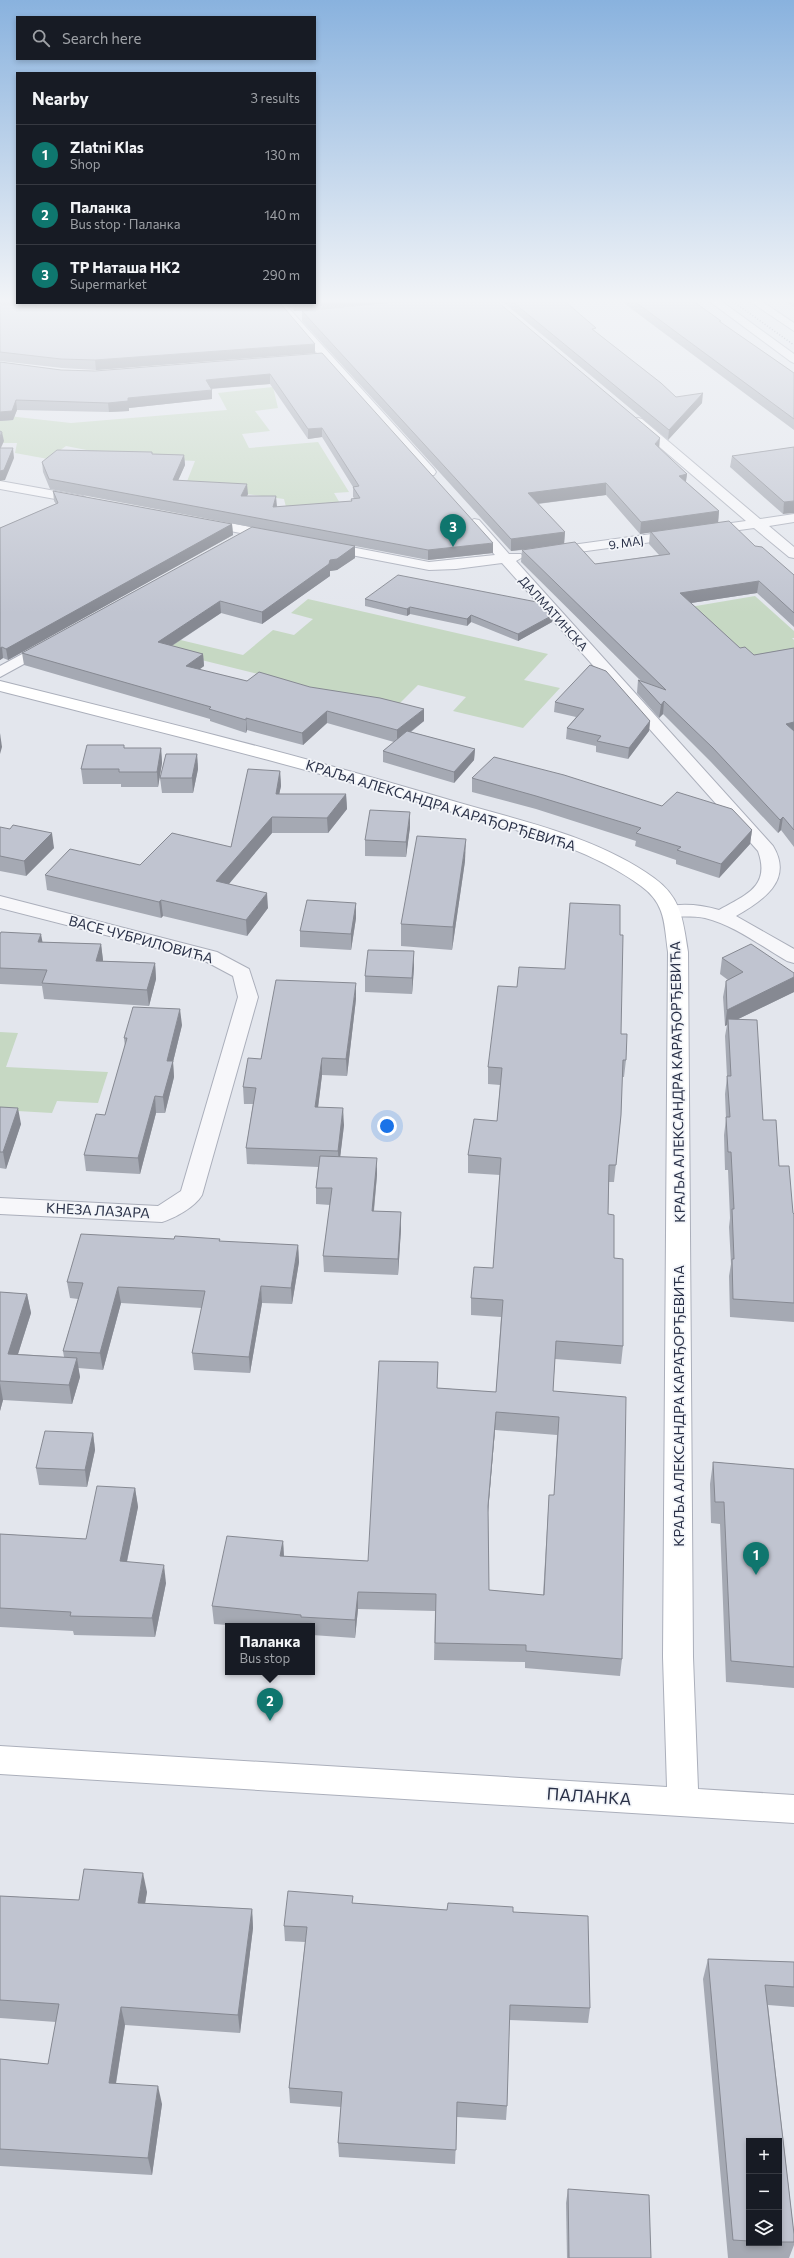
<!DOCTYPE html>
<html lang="en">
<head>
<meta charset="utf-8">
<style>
	body { margin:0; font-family:Commissioner,sans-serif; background:#242831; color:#f1f3f6 }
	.controls { position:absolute; right:12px; bottom:12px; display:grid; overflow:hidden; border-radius:0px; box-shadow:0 2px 6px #0003 }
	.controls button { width:36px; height:36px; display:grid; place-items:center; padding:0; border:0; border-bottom:1px solid #363941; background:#171b24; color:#f1f3f6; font:20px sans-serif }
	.you { position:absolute; left:387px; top:1126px; width:14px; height:14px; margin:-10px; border:3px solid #fff; border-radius:50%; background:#1a73e8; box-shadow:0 0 0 6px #1a73e833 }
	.badge { display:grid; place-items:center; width:26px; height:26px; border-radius:50%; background:#0f766e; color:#fff; font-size:13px; font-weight:700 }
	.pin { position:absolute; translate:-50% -33px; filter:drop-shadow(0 1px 2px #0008) }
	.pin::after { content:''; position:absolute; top:21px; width:14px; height:12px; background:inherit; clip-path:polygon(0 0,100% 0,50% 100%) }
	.popup { position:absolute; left:225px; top:1623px; width:90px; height:52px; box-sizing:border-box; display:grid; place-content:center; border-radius:0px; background:#171b24; filter:drop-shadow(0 1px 3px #0005); font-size:13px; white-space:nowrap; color:#9ea1a6 }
	.popup b { font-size:15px; color:#f1f3f6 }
	.popup::after { content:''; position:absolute; left:50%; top:100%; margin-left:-8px; border:8px solid transparent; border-top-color:#171b24 }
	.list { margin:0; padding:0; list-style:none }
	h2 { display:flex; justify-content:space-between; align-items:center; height:52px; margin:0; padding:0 16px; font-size:17px }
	h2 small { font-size:13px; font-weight:400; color:#9ea1a6 }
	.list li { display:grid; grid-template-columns:26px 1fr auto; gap:12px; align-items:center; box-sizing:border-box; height:60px; padding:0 16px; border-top:1px solid #363941 }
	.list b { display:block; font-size:15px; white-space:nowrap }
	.list p { margin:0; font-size:13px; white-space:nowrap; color:#9ea1a6 }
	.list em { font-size:13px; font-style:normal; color:#9ea1a6 }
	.icon { flex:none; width:22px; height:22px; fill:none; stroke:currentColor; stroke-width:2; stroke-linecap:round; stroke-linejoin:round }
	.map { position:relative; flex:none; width:794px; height:2258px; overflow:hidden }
	.search { position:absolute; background:#171b24; box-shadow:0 2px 6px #0003; left:16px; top:16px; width:300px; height:44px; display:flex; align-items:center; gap:10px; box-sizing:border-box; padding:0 14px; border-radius:0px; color:#9ea1a6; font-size:15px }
	.panel { position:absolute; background:#171b24; box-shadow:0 2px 6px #0003; left:16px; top:72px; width:300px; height:232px; border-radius:0px }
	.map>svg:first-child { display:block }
</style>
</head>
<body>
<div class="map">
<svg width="794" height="2258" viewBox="0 0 794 2258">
	<rect width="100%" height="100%" fill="#e3e6ed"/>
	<!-- green -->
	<g fill="#c6d8c3">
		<polygon points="273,387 278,408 255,411 270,431 242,434 249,448 318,442 349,492 334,493 344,510 287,511 284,499 217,490 184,489 195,461 122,457 66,446 48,459 15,453 17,443 0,443 3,436 0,435 0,399 8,416 71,423 227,410 218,393"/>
		<polygon points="755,596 794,631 794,638 792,638 794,640 794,658 764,664 753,654 734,657 690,607"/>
		<polygon points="308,599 548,654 524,680 560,688 523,728 453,711 466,697 418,685 395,708 153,648 168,637 243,655 273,630 294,635 313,619 291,613"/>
		<polygon points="0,1032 18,1033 6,1067 108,1072 98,1103 57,1101 52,1113 0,1110"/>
	</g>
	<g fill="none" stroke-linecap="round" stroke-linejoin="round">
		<defs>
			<g id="street">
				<polygon points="705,298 717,298 794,354 794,363 790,361"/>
				<polygon points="745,298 757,298 794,323 794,331"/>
				<polygon points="85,303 129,303 124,306 65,311 59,308 65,305"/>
				<polygon points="273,303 284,303 434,469 436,472 434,475 424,475"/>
				<polygon points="638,418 642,419 760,519 794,514 794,522 769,526 794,547 794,558 789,557 754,528 550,556 545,555 543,552 545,549 550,548 746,521 634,425 632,422 634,419"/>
				<polygon points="0,481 83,496 90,500 83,504 0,489"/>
				<polygon points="204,518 276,532 283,536 276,540 199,525 197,522"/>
				<path d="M474,519L479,520L509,554H521L523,557L516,561L773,846C794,881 762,901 736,916L794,949V963L787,961C761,946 734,925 705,918C692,915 678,918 665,915L662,911L665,907C682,903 702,905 719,910C745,895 771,887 758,851L502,563L456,569L429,570L325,550L318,546L325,542L429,562L495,555L467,523Z"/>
				<polygon points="50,639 55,641 58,644 55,647 0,677 0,666"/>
				<path d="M0,896L217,952L249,969L258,997L202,1195C195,1207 175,1218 162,1222L0,1214V1198L158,1206L181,1191L238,997L233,976L203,960L0,908Z"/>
			</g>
			<path id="secondary" d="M0,681C152,719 303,756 453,801C520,821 596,836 654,878C682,898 683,921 688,952L693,1657L698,1789L794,1795V1823L0,1774V1746L667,1787L663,1657L668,952C664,924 666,904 641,886C584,844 509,829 442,809C296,765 148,729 0,691Z"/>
		</defs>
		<!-- street casing -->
		<use href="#street" stroke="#abafbb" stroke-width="2"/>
		<!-- secondary casing -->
		<use href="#secondary" stroke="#abafbb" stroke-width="2"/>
		<!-- street -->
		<use href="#street" fill="#f7f7fa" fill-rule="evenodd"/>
		<!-- secondary -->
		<use href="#secondary" fill="#fff" fill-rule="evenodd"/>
		<!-- rail -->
		<polyline stroke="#7b8298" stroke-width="1.5" stroke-dasharray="1 2" stroke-linecap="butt" points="728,298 794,345"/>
	</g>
	<!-- wall -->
	<g fill="#a5a9b3" fill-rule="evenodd">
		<polygon points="0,298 17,298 17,303 42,303 41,304 36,305 37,305 37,308 96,307 315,353 96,370 62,368 0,361"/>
		<path d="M315,298H561L595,331L676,397L702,403L668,440L498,298H493L659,449L687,474L686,482L719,511L718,523L755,546L794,575V627L757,593L691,603L740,648L754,655L794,648V847L781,830L778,833L711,762L663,714L659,718L637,693L638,680L642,682L521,562L522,550L511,551L302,321V311L323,309L294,311L285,303H315ZM606,495L640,534L650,532L649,544L659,555L595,564L564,544L565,532L538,504Z"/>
		<polygon points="617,298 689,298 721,321 721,323 794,373 794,430"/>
		<polygon points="780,298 794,298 794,307"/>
		<polygon points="322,353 493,553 428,560 355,546 355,558 337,570 330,571 330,576 262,624 221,613 172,646 203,654 204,666 199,670 247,681 424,721 411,732 475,749 474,760 454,783 383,762 383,751 394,742 327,723 303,745 247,730 246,733 210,721 210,719 24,665 22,653 336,543 50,489 43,472 42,462 152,452 152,454 184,455 185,465 178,480 248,494 247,496 277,507 351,501 351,499 354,498 353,497 353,487 322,437 308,439 270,384 211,389 212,399 129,408 129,411 109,412 17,410 13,420 0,421 0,362 61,370 95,371"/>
		<polygon points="794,447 783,514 730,467 732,456"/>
		<polygon points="53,491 232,524 233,535 8,660 3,658 0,660 0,528 56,504 54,501"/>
		<polygon points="365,599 552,622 518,641 471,622 467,626 410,614 407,616 365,606"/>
		<polygon points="555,702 650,721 649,731 628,759 596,752 596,746 566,739 567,728 576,717 554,712"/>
		<polygon points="125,748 161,748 162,763 158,787 121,787 121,784 83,784 81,769"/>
		<polygon points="197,754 198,769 193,793 162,793 160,778"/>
		<polygon points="280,771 281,786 279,794 346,794 347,809 328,833 272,833 228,884 268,908 247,936 163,916 161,918 47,890 45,875 140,865 231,847"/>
		<polygon points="472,778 662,806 752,830 750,844 719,878 676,864 676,860 635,846 636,841 536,809 472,792"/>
		<polygon points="0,827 54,848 26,876 0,871"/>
		<polygon points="410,827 406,857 365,856 365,840"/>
		<polygon points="465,861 452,950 401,946 401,924"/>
		<polygon points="356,903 356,918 351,950 300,947 300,931"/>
		<polygon points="0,934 42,942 101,944 103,961 155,963 156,979 149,1006 44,999 42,986 0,984"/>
		<polygon points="722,958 794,973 794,992 738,1019 763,1120 779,1166 793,1213 794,1214 794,1322 730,1317 729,1276 731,1264 729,1227 730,1218 728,1170 725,1170 724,1135 726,1119 725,1094 727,1077 725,1036 727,1025 725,1026 723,997 726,981 728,980 720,974"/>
		<polygon points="414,967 412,994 365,992 365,976"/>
		<polygon points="356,999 347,1076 322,1075 318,1107 344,1125 340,1157 377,1175 374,1211 401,1212 401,1229 398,1275 324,1272 323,1256 330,1205 316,1204 316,1188 318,1167 247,1164 246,1148 253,1104 244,1104 243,1087 261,1059"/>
		<polygon points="182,1025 173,1062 174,1077 165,1113 156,1113 140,1174 86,1171 84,1155 105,1115 125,1047 124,1038"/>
		<path d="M621,1034L626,1060L624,1077H622L621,1115L614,1182H609L608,1214L614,1258L623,1346L621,1364L555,1359L553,1391L622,1659L620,1676L525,1668V1662L434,1660L435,1611L358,1609L355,1638L312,1635V1626H240L214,1624L212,1606L283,1541L284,1556L368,1561L438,1388L496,1392L501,1317L471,1315V1298L493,1268L500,1175L468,1173V1155L497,1121L500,1085L488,1084V1067ZM495,1430L557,1435L554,1495H549L543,1595L489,1590L488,1513Z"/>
		<polygon points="0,1107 21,1124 6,1169 0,1168"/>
		<polygon points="174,1239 298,1245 299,1262 292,1304 262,1303 250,1373 194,1370 192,1353 202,1308 121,1303 103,1370 78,1368 80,1377 72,1404 3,1400 0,1411 0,1292 27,1294 31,1313 18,1354 64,1357 63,1351 78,1299 70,1298 67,1282"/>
		<polygon points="93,1433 95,1450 87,1487 39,1485 36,1468"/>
		<polygon points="713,1462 794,1469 794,1688 726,1682 720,1524 711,1523 710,1484"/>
		<polygon points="135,1488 138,1507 127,1562 166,1583 155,1637 74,1635 73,1631 0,1627 0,1534 86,1539"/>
		<polygon points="147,1892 145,1903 252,1909 253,1928 240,2033 125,2025 116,2084 162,2104 152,2175 0,2166 0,2059 48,2064 56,2022 0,2018 0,1896 79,1900"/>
		<polygon points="353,1903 447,1910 513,1912 590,2008 588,2023 509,2020 507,2106 506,2120 457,2117 455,2164 339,2157 338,2143 341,2107 290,2103 289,2088 305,1942 285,1941 284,1926"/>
		<path d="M708,1959L794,1962V2007L768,2005L794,2234V2245L789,2258H728L703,1979ZM749,2141H779V2243H749Z"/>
		<polygon points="568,2189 651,2258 567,2258 566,2203"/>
	</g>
	<!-- shaded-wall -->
	<g fill="#868992">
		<polygon points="346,298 444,298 294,311 293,303 315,303 315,301"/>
		<polygon points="315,344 315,353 96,370 95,360"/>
		<polygon points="270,374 270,384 207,389 206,380"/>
		<polygon points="212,390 212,399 129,408 129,411 109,412 108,403 128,398"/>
		<polygon points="703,393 702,403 668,440 669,430"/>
		<polygon points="16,400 17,410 13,420 0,421 0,412"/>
		<polygon points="322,428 322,437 308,439 308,429"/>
		<polygon points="2,432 4,441 0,450 0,437"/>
		<polygon points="660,438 659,450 655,444"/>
		<polygon points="13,448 14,458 5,480 0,481 0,471"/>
		<polygon points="184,455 185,465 174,490 173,480"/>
		<polygon points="687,474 685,486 679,476"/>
		<polygon points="606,483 606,495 527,505 528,493"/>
		<polygon points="247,484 248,494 242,506 241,496"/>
		<polygon points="276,496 277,507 273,507"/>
		<polygon points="794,501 794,513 783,514 784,502"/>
		<polygon points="719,511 718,523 640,534 641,522"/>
		<polygon points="232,524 233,535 8,660 6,649"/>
		<polygon points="565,532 564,544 511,551 511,539"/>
		<polygon points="493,543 493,553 428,560 428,550"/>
		<polygon points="355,546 355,558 337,570 330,571 330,576 262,624 262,612 330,560"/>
		<polygon points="759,581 757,593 678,605 680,593"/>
		<polygon points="220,601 221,613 159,654 158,642"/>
		<polygon points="410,607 410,614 407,616 407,609"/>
		<polygon points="471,615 471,622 467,626 467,619"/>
		<polygon points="553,615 552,622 518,641 518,634"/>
		<polygon points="2,647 3,658 0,660 0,648"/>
		<polygon points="203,654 204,666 187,678 186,666"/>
		<polygon points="664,701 663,714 659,718 661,705"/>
		<polygon points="424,709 424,721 397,742 397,730"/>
		<polygon points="327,711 327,723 303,745 302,733"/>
		<polygon points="246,718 247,730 246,733"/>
		<polygon points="650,721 649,731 628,759 629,748"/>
		<polygon points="794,722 794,735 786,724"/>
		<polygon points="0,733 2,747 0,754"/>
		<polygon points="161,748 162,763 158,787 157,772"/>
		<polygon points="475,749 474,760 454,783 454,772"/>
		<polygon points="197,754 198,769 193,793 192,778"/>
		<polygon points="280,771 281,786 276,809 276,794"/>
		<polygon points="346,794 347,809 328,833 327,818"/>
		<polygon points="410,812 410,827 406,857 406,842"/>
		<polygon points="272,817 272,833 218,897 216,881"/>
		<polygon points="783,817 781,830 778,833 780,820"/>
		<polygon points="752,830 750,844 719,878 721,864"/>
		<polygon points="52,833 54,848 26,876 24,861"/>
		<polygon points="466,839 465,861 452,950 453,927"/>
		<polygon points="267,893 268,908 247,936 246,920"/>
		<polygon points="161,900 163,916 161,918 159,902"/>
		<polygon points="356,903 356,918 351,950 351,934"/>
		<polygon points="41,934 44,950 38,942"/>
		<polygon points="101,944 103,960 98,976 96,961"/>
		<polygon points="414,951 414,967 412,994 412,978"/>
		<polygon points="155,963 156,979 149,1006 147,990"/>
		<polygon points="794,977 794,992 728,1024 728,1019 727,1025 725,1026 727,1010"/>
		<polygon points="356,983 356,999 347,1076 346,1059"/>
		<polygon points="180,1009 182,1025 173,1062 174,1077 165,1113 163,1097 167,1061"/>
		<polygon points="322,1058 322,1075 316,1124 315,1107"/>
		<polygon points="155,1096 156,1113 140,1174 138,1158"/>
		<polygon points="18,1108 21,1124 6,1169 3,1152"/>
		<polygon points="343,1108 344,1125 339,1167 338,1151"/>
		<polygon points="377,1158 377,1175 372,1228 372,1211"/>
		<polygon points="401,1212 401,1229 398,1275 398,1259"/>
		<polygon points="298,1245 299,1262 292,1304 291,1288"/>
		<polygon points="261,1286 262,1303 250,1373 249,1357"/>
		<polygon points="118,1287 121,1303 103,1370 100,1353"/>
		<polygon points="27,1294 31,1313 12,1373 8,1354"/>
		<polygon points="77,1358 80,1377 72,1404 69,1385"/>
		<polygon points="0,1383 3,1400 0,1411"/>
		<polygon points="496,1412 495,1430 487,1523 488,1506"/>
		<polygon points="93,1433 95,1450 87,1487 85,1470"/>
		<polygon points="135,1488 138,1507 123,1580 120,1561"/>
		<polygon points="283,1541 284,1558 280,1556"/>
		<polygon points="164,1565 166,1583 155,1637 152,1618"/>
		<polygon points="358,1592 358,1609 355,1638 355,1620"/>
		<polygon points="143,1873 147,1892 142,1922 138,1903"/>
		<polygon points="252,1909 253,1928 240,2033 238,2015"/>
		<polygon points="121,2007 125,2025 113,2101 109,2083"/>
		<polygon points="158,2086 162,2104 152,2175 148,2158"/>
	</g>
	<!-- building -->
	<g fill="#c0c4d0" stroke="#868992" fill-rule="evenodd">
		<polygon points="315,298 346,298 315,301"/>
		<polygon points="437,298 493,298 660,438 655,444 687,474 679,476 719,511 641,522 606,483 528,493 565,532 511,539 302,311"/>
		<polygon points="508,298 561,298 596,328 592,329 661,383 676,397 703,393 669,430"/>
		<polygon points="630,298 689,298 721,321 719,321 794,373 794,419"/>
		<polygon points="89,303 93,303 96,307 138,303 280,303 315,344 95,360 61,359 0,352 0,305 37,305 35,308"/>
		<polygon points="322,353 493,543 428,550 49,479 42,462 57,450 152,452 152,454 184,455 173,480 247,484 241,496 276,496 273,507 352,501 351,499 360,498 353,487 359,486 322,428 308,429 270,374 206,380 212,390 128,398 128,401 108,403 16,400 12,411 0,412 0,362 61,370 95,371"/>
		<polygon points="0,431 2,432 0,437"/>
		<polygon points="794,447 794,501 784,502 732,456"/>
		<polygon points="0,448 13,448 4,470 0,471"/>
		<polygon points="53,491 232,524 6,649 2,647 0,648 0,528 58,503"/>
		<polygon points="729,521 755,546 762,547 794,575 794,613 759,581 680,593 740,648 745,647 754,655 794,648 794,722 786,724 794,731 794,830 783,817 780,820 713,748 664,701 661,705 638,680 666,690 522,550 575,542 595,564 670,554 651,532"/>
		<polygon points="252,527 355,546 337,559 330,560 329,564 262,612 220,601 158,642 203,654 186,666 247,681 259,672 310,687 380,698 424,709 397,730 327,711 302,733 246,718 246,720 209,709 211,707 22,653"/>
		<polygon points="398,575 542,603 553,615 518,634 471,615 467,619 410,607 407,609 365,599"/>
		<polygon points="590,665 606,671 650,721 629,748 597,741 601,736 567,728 584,709 555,702"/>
		<polygon points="407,731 475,749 454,772 383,751"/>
		<polygon points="87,745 124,745 124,748 161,748 157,772 119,772 119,769 81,769"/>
		<polygon points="166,754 197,754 192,778 160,778"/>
		<polygon points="494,757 564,775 662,806 677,792 732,809 752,830 721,864 677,850 681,847 636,833 641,828 536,796 472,778"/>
		<polygon points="248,769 280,771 276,794 346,794 327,818 272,817 216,881 267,893 246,920 161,900 159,902 45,875 70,849 140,865 172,833 231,847"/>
		<polygon points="370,810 410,812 406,842 365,840"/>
		<polygon points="13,825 52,833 24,861 0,856 0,827 10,829"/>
		<polygon points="417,836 466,839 453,927 401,924"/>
		<polygon points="307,900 356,903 351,934 300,931"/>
		<path d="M570,903L620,905V935H623L621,1034H627L626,1060H623L621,1115L616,1165H609L608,1214L614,1215V1258L623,1259V1346L556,1341L553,1391L626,1397L622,1659L526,1651V1645L435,1643L436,1594L358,1592L355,1620L301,1617V1615L212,1606L227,1536L283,1541L280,1556L368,1561L379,1361L438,1362L437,1388L496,1392L503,1300L471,1298L474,1267L493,1268L501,1158L468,1155L474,1119L497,1121L502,1068L488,1067L498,986L517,987L519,967L565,969ZM496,1412L559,1417L554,1495H549L544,1595L489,1590L488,1506Z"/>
		<polygon points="1,932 41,934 38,942 101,944 96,961 155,963 147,990 42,983 47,970 0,968 0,934"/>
		<polygon points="751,944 794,973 794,977 727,1010 726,981 743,972 722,958"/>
		<polygon points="368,950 414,951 412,978 365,976"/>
		<polygon points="276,980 356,983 346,1059 322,1058 315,1107 343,1108 338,1151 246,1148 256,1088 243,1087 248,1058 261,1059"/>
		<polygon points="133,1007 180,1009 167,1061 173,1061 163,1097 155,1096 138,1158 84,1155 96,1114 105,1115 127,1038 124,1038"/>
		<polygon points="728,1019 757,1020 763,1120 776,1120 779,1166 789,1166 793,1213 794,1214 794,1303 733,1299 732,1259 734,1259 732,1209 734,1209 731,1152 728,1152 726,1117 730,1117 727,1076 731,1076"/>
		<polygon points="0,1107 18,1108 3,1152 0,1152"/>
		<polygon points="320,1156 377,1158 372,1211 401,1212 398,1259 323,1256 332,1188 316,1188"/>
		<polygon points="81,1234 174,1239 175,1236 220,1239 219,1241 298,1245 291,1288 261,1286 249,1357 192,1353 205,1291 118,1287 100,1353 63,1351 83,1283 67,1282"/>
		<polygon points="0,1292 27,1294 8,1354 77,1358 69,1385 0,1381"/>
		<polygon points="45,1431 93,1433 85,1470 36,1468"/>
		<polygon points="713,1462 794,1469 794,1667 731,1661 724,1502 715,1502"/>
		<polygon points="97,1486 135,1488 120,1561 164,1565 152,1618 70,1616 71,1612 0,1608 0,1534 86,1539"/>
		<polygon points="84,1869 143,1873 138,1903 252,1909 238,2015 121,2007 109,2083 158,2086 148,2158 0,2149 0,2059 48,2064 59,2004 0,2000 0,1896 79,1900"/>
		<polygon points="288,1891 353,1896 352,1903 447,1910 448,1903 513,1907 513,1912 588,1916 590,2008 510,2005 507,2106 457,2102 456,2150 338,2143 342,2092 289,2088 307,1927 284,1926"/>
		<polygon points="708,1959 794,1962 794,1987 765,1985 794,2234 794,2242 779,2242 779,2141 749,2141 749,2241 733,2240"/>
		<polygon points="568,2189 649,2195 651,2258 569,2258"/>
	</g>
	<!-- sky -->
	<linearGradient id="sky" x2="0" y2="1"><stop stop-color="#89b2de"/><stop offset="0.49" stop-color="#f2f4f7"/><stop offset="1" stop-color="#f2f4f7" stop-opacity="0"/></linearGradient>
	<rect width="794" height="614" fill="url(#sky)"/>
	<g text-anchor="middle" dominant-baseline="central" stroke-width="3.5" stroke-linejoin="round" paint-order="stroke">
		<!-- far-street labels -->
		<g font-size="12" fill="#293047" stroke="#f3f5f9">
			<text transform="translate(626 542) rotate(-8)">9. МАЈ</text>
			<text transform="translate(554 613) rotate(48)">ДАЛМАТИНСКА</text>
		</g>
		<!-- street labels -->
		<g font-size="14" fill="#293047" stroke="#f3f5f9">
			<text transform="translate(441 805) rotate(17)">КРАЉА АЛЕКСАНДРА КАРАЂОРЂЕВИЋА</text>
			<text transform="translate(141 939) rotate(15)">ВАСЕ ЧУБРИЛОВИЋА</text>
			<text transform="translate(677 1082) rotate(-91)">КРАЉА АЛЕКСАНДРА КАРАЂОРЂЕВИЋА</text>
			<text transform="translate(98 1210) rotate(3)">КНЕЗА ЛАЗАРА</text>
			<text transform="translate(678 1406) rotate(-90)">КРАЉА АЛЕКСАНДРА КАРАЂОРЂЕВИЋА</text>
		</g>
		<!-- near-street labels -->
		<g font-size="17" fill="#293047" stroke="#f3f5f9">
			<text transform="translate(589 1796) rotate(4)">ПАЛАНКА</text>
		</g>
	</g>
</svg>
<div class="controls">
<button>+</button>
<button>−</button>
<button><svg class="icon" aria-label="layers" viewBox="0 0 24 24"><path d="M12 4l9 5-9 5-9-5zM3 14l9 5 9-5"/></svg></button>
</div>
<div class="you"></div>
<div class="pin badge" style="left:756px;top:1575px">1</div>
<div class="pin badge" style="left:270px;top:1721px">2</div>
<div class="popup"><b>Паланка</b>Bus stop</div>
<div class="pin badge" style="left:453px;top:547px">3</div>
<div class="search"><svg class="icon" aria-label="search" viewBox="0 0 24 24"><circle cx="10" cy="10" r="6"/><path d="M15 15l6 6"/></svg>Search here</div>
<section class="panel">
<h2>Nearby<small>3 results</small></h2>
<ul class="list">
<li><span class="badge">1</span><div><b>Zlatni Klas</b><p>Shop</p></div><em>130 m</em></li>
<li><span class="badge">2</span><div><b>Паланка</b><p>Bus stop · Паланка</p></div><em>140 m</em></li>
<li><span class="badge">3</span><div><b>ТР Наташа НК2</b><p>Supermarket</p></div><em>290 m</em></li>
</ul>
</section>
</div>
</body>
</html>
